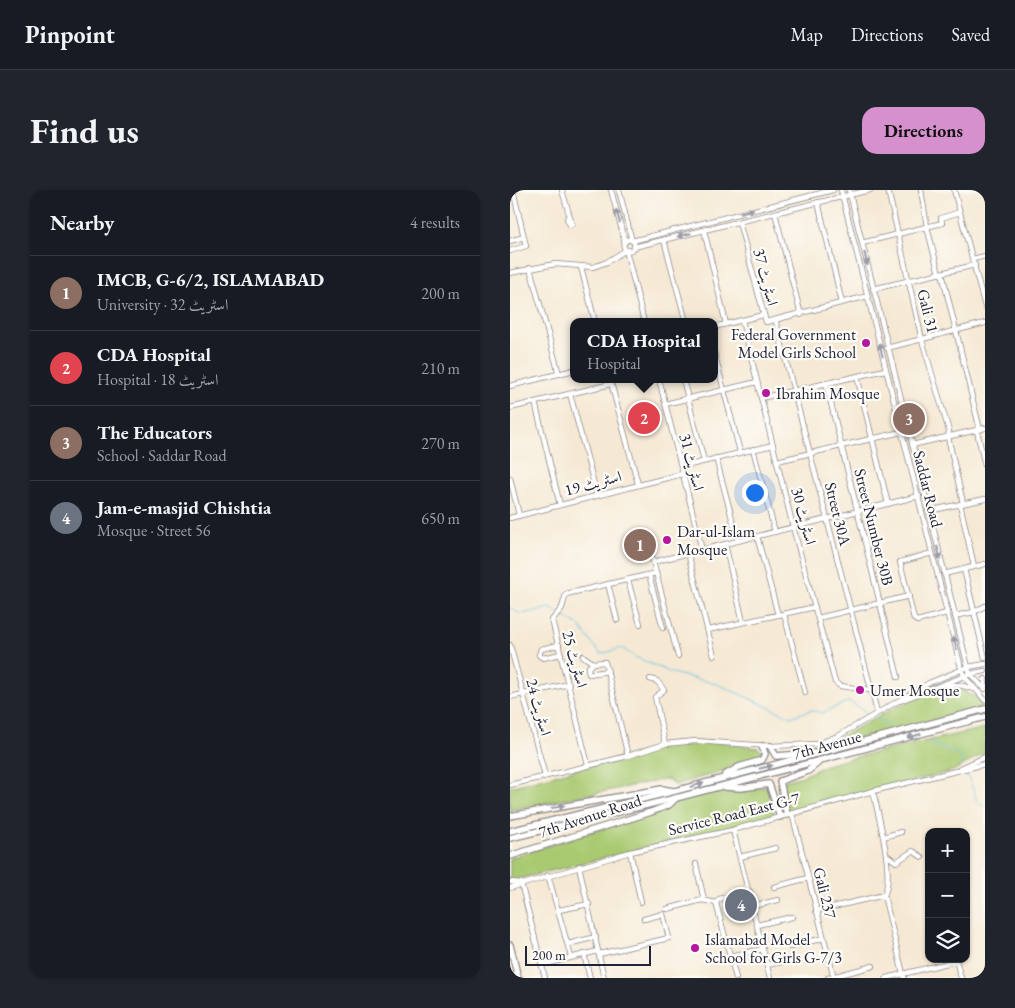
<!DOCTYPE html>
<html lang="en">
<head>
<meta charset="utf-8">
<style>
	body { margin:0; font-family:"EB Garamond",Amiri,serif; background:#20242c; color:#f1f3f6 }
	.controls { position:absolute; right:15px; bottom:15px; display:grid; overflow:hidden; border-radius:10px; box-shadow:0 1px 4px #0004 }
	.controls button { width:45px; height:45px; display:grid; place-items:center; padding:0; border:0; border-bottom:1px solid #363941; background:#171b24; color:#f1f3f6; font:25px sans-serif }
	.scale { position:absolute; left:15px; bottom:12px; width:126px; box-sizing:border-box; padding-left:5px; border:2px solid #22223b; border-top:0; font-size:14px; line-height:18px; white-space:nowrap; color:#22223b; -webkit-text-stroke:4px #fdfcf7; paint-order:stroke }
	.you { position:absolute; left:244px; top:302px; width:18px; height:18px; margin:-12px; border:4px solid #fff; border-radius:50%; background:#1a73e8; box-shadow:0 0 0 8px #1a73e833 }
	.badge { display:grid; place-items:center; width:32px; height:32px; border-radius:50%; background:#d690ce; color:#fff; font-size:16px; font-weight:700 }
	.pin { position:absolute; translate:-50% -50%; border:2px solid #fff; box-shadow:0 1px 5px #0006 }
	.popup { position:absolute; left:60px; top:128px; width:148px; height:65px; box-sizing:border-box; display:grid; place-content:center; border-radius:10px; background:#171b24; filter:drop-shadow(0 1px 4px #0005); font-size:16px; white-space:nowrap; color:#9ea1a6 }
	.popup b { font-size:19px; color:#f1f3f6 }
	.popup::after { content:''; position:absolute; left:50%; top:100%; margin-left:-10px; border:10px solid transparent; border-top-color:#171b24 }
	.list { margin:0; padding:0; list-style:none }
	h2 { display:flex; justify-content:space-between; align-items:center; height:65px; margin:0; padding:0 20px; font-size:21px }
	h2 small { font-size:16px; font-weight:400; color:#9ea1a6 }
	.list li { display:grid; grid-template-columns:32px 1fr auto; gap:15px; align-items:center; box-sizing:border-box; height:75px; padding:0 20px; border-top:1px solid #363941 }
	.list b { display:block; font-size:19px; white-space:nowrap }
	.list p { margin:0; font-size:16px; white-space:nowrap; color:#9ea1a6 }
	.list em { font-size:16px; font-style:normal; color:#9ea1a6 }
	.icon { flex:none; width:28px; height:28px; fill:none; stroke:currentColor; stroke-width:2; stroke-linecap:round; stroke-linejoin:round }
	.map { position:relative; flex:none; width:475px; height:788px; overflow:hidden; border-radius:15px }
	header { display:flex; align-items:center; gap:30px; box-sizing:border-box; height:70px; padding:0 25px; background:#171b24; border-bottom:1px solid #363941 }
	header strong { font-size:24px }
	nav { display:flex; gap:28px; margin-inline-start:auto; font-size:18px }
	.intro { display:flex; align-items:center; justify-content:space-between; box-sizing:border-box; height:120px; padding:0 30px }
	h1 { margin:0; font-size:35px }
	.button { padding:12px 22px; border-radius:15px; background:#d690ce; color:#111; font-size:18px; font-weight:700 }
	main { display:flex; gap:30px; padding:0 30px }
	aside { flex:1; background:#171b24; border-radius:15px; box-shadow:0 1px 4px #0004 }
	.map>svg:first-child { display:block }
</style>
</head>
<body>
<header>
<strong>Pinpoint</strong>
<nav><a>Map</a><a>Directions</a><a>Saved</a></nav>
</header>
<div class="intro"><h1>Find us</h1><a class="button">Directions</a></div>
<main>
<aside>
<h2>Nearby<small>4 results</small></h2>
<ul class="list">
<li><span class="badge" style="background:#8d6e63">1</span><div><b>IMCB, G-6/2, ISLAMABAD</b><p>University · اسٹریٹ 32</p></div><em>200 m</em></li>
<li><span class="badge" style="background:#e0444e">2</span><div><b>CDA Hospital</b><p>Hospital · اسٹریٹ 18</p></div><em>210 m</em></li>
<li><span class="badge" style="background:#8d6e63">3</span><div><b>The Educators</b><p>School · Saddar Road</p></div><em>270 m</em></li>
<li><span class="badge" style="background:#6b7280">4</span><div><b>Jam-e-masjid Chishtia</b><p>Mosque · Street 56</p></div><em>650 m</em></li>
</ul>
</aside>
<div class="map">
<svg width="475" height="788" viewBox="0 0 475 788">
	<rect width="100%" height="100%" fill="#fdfcf7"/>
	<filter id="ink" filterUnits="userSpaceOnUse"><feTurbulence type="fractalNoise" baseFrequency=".02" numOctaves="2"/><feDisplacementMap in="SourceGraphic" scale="10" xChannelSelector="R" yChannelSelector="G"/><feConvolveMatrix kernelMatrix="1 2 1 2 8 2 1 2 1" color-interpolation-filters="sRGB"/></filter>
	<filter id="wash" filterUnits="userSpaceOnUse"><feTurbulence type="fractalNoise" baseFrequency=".0096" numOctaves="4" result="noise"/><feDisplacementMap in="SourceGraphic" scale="20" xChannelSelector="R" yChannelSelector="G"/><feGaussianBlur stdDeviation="1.12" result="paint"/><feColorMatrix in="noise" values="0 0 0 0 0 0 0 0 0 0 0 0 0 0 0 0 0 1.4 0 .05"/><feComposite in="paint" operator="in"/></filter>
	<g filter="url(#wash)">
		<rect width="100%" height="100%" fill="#f6e9d4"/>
		<!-- green -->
		<g fill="#aaca72" stroke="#667656">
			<path d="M447,499L466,507L472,517L376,542L301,559C351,543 393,502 447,499Z"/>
			<polygon points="475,538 475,563 443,581 278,623 272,595 273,591 293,586 316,575 350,566"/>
			<polygon points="207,552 248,558 252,561 249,567 225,574 213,581 165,595 157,589 0,620 0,597 164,553"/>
			<polygon points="255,597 257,597 264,622 263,626 0,691 0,668 163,616 167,611 211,600 227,602"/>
		</g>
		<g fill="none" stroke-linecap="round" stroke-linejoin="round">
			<!-- stream -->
			<g stroke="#62c3e0" stroke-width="1">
				<polyline points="0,418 11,424 41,418 46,422"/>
				<polyline points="50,424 69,436 91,464 112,458 125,467 162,483 207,494 281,527 301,520 312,523 339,511 358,524"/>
				<polyline points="364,528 386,538"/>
				<polyline points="419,553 448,564 453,574"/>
				<polyline points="456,581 468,613 475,617"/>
			</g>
		</g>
	</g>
	<g filter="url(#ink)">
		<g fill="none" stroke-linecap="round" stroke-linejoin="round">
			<defs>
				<g id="minor">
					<polyline points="52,0 62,34 60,35 57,29 59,24"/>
					<polyline points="101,0 115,52"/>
					<polyline points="109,0 122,51 323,0"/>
					<polyline points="331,0 450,474 454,486 475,510"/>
					<polyline points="339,0 458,477 460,484 475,499"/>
					<polyline points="378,0 412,150 439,241 438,247 453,313"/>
					<polyline points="411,0 417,37 429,84"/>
					<polyline points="444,0 475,117"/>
					<polyline points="308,12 332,113"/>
					<polyline points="265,23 291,125"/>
					<polyline points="229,32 256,132 358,106"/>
					<polyline points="194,40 216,134"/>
					<circle cx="119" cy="55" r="5.5"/>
					<polyline points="154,50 176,132"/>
					<polyline points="0,51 14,47"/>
					<polyline points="352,53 432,33 431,28 450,22"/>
					<polyline points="124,57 360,0"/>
					<polyline points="0,61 16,56 3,0"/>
					<polyline points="463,69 475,66"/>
					<polyline points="71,77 85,132"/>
					<polyline points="20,78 49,184"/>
					<polyline points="0,83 45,74 83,77 97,72 116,60 134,132"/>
					<polyline points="432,83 470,240"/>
					<polyline points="363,99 465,75"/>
					<polyline points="232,130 283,337 325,492 330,496 360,500"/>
					<polyline points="266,132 367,522"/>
					<polyline points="204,137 253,125"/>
					<polyline points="377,158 475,133"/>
					<polyline points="204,162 230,262"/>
					<polyline points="347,186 378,314"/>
					<polyline points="100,189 128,294"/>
					<polyline points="149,189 192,360"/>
					<polyline points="173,189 194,271"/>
					<polyline points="316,193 388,487"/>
					<polyline points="0,196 64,180"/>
					<polyline points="60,204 87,305"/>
					<polyline points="251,208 375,180"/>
					<polyline points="25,212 50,315"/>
					<polyline points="155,214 247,192"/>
					<polyline points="0,218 101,194"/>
					<polyline points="467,241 475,276"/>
					<polyline points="402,255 475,238"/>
					<polyline points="243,259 265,342"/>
					<polyline points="206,268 228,351"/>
					<polyline points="267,271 391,242"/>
					<polyline points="171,277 263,255"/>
					<polyline points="0,288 9,325"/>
					<polyline points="450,314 464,376"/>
					<polyline points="418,321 475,309"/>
					<polyline points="0,328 172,284"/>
					<polyline points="247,346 268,425"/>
					<polyline points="215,354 233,432"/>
					<polyline points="140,360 168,466"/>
					<polyline points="178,363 204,466"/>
					<polyline points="422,363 390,372 404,429 407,431 437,423"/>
					<polyline points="143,372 409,306"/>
					<polyline points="454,379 475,468"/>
					<polyline points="434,384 475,374"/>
					<polyline points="139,385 153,438"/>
					<polyline points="118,390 130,434"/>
					<polyline points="98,394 107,430"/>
					<polyline points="274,424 295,503"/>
					<polyline points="445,426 464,422 475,416"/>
					<polyline points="308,428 399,406"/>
					<polyline points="198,440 305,417"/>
					<polyline points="0,455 35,586"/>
					<polyline points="49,455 31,459 29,465 33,468 51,464"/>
					<polyline points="73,466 83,473 95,472 118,566"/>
					<polyline points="83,473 78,478 79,484 98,481"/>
					<polyline points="140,489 147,491 154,500 145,507 155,554"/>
					<polyline points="475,489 475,497"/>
					<polyline points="437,495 449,495 464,499"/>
					<polyline points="0,507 59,494"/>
					<polyline points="390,511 460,484 475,481"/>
					<polyline points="78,575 42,430 52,418 56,404 146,383"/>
					<polyline points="451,578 475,567"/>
					<polyline points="0,595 118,566 155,554 185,551 260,556 308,554 330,545 419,493 458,477 475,474"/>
					<path d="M363,601C368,624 385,686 374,705L394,788"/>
					<polyline points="282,623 324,788"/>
					<polyline points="223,640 260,788"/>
					<polyline points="373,647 391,642"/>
					<polyline points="120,662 131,712"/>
					<polyline points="378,666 386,672 403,661 412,667"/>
					<polyline points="230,667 266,658"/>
					<polyline points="186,674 194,710"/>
					<polyline points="69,676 94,788"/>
					<polyline points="38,685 61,767"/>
					<polyline points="0,692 11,693"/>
					<polyline points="11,693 35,788"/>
					<polyline points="264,697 298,688"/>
					<polyline points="0,698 120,662 223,640 363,601 475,574"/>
					<polyline points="243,716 268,710"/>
					<polyline points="157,719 192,710 206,713"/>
					<polyline points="49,720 79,714"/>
					<polyline points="306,721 374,705"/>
					<polyline points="247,735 282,727"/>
					<polyline points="58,754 86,747"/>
					<polyline points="280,757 313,748"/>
					<polyline points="74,764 80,788"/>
					<polyline points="89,764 159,748 153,724 134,729"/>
					<polyline points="220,766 253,759"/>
					<polyline points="446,770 451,788"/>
					<polyline points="32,775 88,761"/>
					<polyline points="257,775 281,770"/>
					<polyline points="226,788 206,713 209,709 240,702"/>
					<polyline points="318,788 363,776"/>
					<polyline points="376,788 446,771"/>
				</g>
				<g id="major">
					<polyline points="260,556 266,566 304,563"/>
					<polyline points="215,585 229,577 252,570 255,564 252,556"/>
					<polyline points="215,597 231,598 259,594 270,627"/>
					<polyline points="277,625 270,591 298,581 309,572"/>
					<polyline points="0,626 152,599 163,601"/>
					<polyline points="0,641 165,601 475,519"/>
					<polyline points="0,648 166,608 475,527"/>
					<polyline points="0,666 141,622 159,615 166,608"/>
					<polyline points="0,755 8,788"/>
				</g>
			</defs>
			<!-- minor casing -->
			<use href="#minor" stroke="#8c8688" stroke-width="6"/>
			<!-- major casing -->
			<use href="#major" stroke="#8c8688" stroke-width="8"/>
			<!-- minor -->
			<use href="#minor" stroke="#fff" stroke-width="4.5"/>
			<!-- major -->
			<use href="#major" stroke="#fff" stroke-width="5.5"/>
		</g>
		<!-- one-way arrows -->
		<defs><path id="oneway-solid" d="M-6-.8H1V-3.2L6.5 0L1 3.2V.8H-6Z" transform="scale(1.25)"/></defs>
		<g fill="#9c9ca7">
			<use href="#oneway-solid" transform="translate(237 21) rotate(-14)"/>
			<use href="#oneway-solid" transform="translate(108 26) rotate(-105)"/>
			<use href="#oneway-solid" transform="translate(174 45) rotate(166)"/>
			<use href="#oneway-solid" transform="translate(356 69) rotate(77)"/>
			<use href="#oneway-solid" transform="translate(371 160) rotate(-103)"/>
			<use href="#oneway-solid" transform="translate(429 363) rotate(76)"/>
			<use href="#oneway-solid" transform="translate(445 453) rotate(-104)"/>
			<use href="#oneway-solid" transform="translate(404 546) rotate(165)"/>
			<use href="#oneway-solid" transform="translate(256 577) rotate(-14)"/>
			<use href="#oneway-solid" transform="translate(187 595) rotate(-16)"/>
			<use href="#oneway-solid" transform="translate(48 617) rotate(-10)"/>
		</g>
	</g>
	<!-- markers -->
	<g fill="#b5179e" stroke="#fdfcf7" stroke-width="2">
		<circle cx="356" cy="153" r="5"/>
		<circle cx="256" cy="203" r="5"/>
		<circle cx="157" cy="350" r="5"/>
		<circle cx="350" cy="500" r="5"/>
		<circle cx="185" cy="758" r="5"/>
	</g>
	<g text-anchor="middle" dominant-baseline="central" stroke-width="4.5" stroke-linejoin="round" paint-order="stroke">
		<!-- street labels -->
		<g font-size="16" fill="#22223b" stroke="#fdfcf7">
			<text transform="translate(256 87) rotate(76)">اسٹریٹ 37</text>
			<text transform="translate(418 121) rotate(76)">Gali 31</text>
			<text transform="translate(182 272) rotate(76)">اسٹریٹ 31</text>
			<text transform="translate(83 293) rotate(-15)">اسٹریٹ 19</text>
			<text transform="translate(418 299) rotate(76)">Saddar Road</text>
			<text transform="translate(328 324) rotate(76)">Street 30A</text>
			<text transform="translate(294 326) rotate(76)">اسٹریٹ 30</text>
			<text transform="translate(364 337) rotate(76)">Street Number 30B</text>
			<text transform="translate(65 469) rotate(75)">اسٹریٹ 25</text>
			<text transform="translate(29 517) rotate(75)">اسٹریٹ 24</text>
			<text transform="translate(317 555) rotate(-15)">7th Avenue</text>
			<text transform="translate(224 624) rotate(-14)">Service Road East G-7</text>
			<text transform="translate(80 626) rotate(-18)">7th Avenue Road</text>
			<text transform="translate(315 703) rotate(76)">Gali 237</text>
		</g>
		<!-- poi labels -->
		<g font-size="16" fill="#22223b" stroke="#fdfcf7" text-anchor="start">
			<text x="346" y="144" text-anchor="end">Federal Government<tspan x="346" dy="18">Model Girls School</tspan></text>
			<text x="266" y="203">Ibrahim Mosque</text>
			<text x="167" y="341">Dar-ul-Islam<tspan x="167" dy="18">Mosque</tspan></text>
			<text x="360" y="500">Umer Mosque</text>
			<text x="195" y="749">Islamabad Model<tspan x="195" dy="18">School for Girls G-7/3</tspan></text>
		</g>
	</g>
</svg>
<div class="controls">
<button>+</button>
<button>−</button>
<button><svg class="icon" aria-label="layers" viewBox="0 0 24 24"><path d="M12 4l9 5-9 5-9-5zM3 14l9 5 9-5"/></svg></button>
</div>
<div class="scale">200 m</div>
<div class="you"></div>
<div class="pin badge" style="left:130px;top:355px;background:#8d6e63">1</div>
<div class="pin badge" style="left:134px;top:228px;background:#e0444e">2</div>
<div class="popup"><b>CDA Hospital</b>Hospital</div>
<div class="pin badge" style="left:399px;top:229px;background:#8d6e63">3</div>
<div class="pin badge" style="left:231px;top:715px;background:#6b7280">4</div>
</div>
</main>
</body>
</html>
